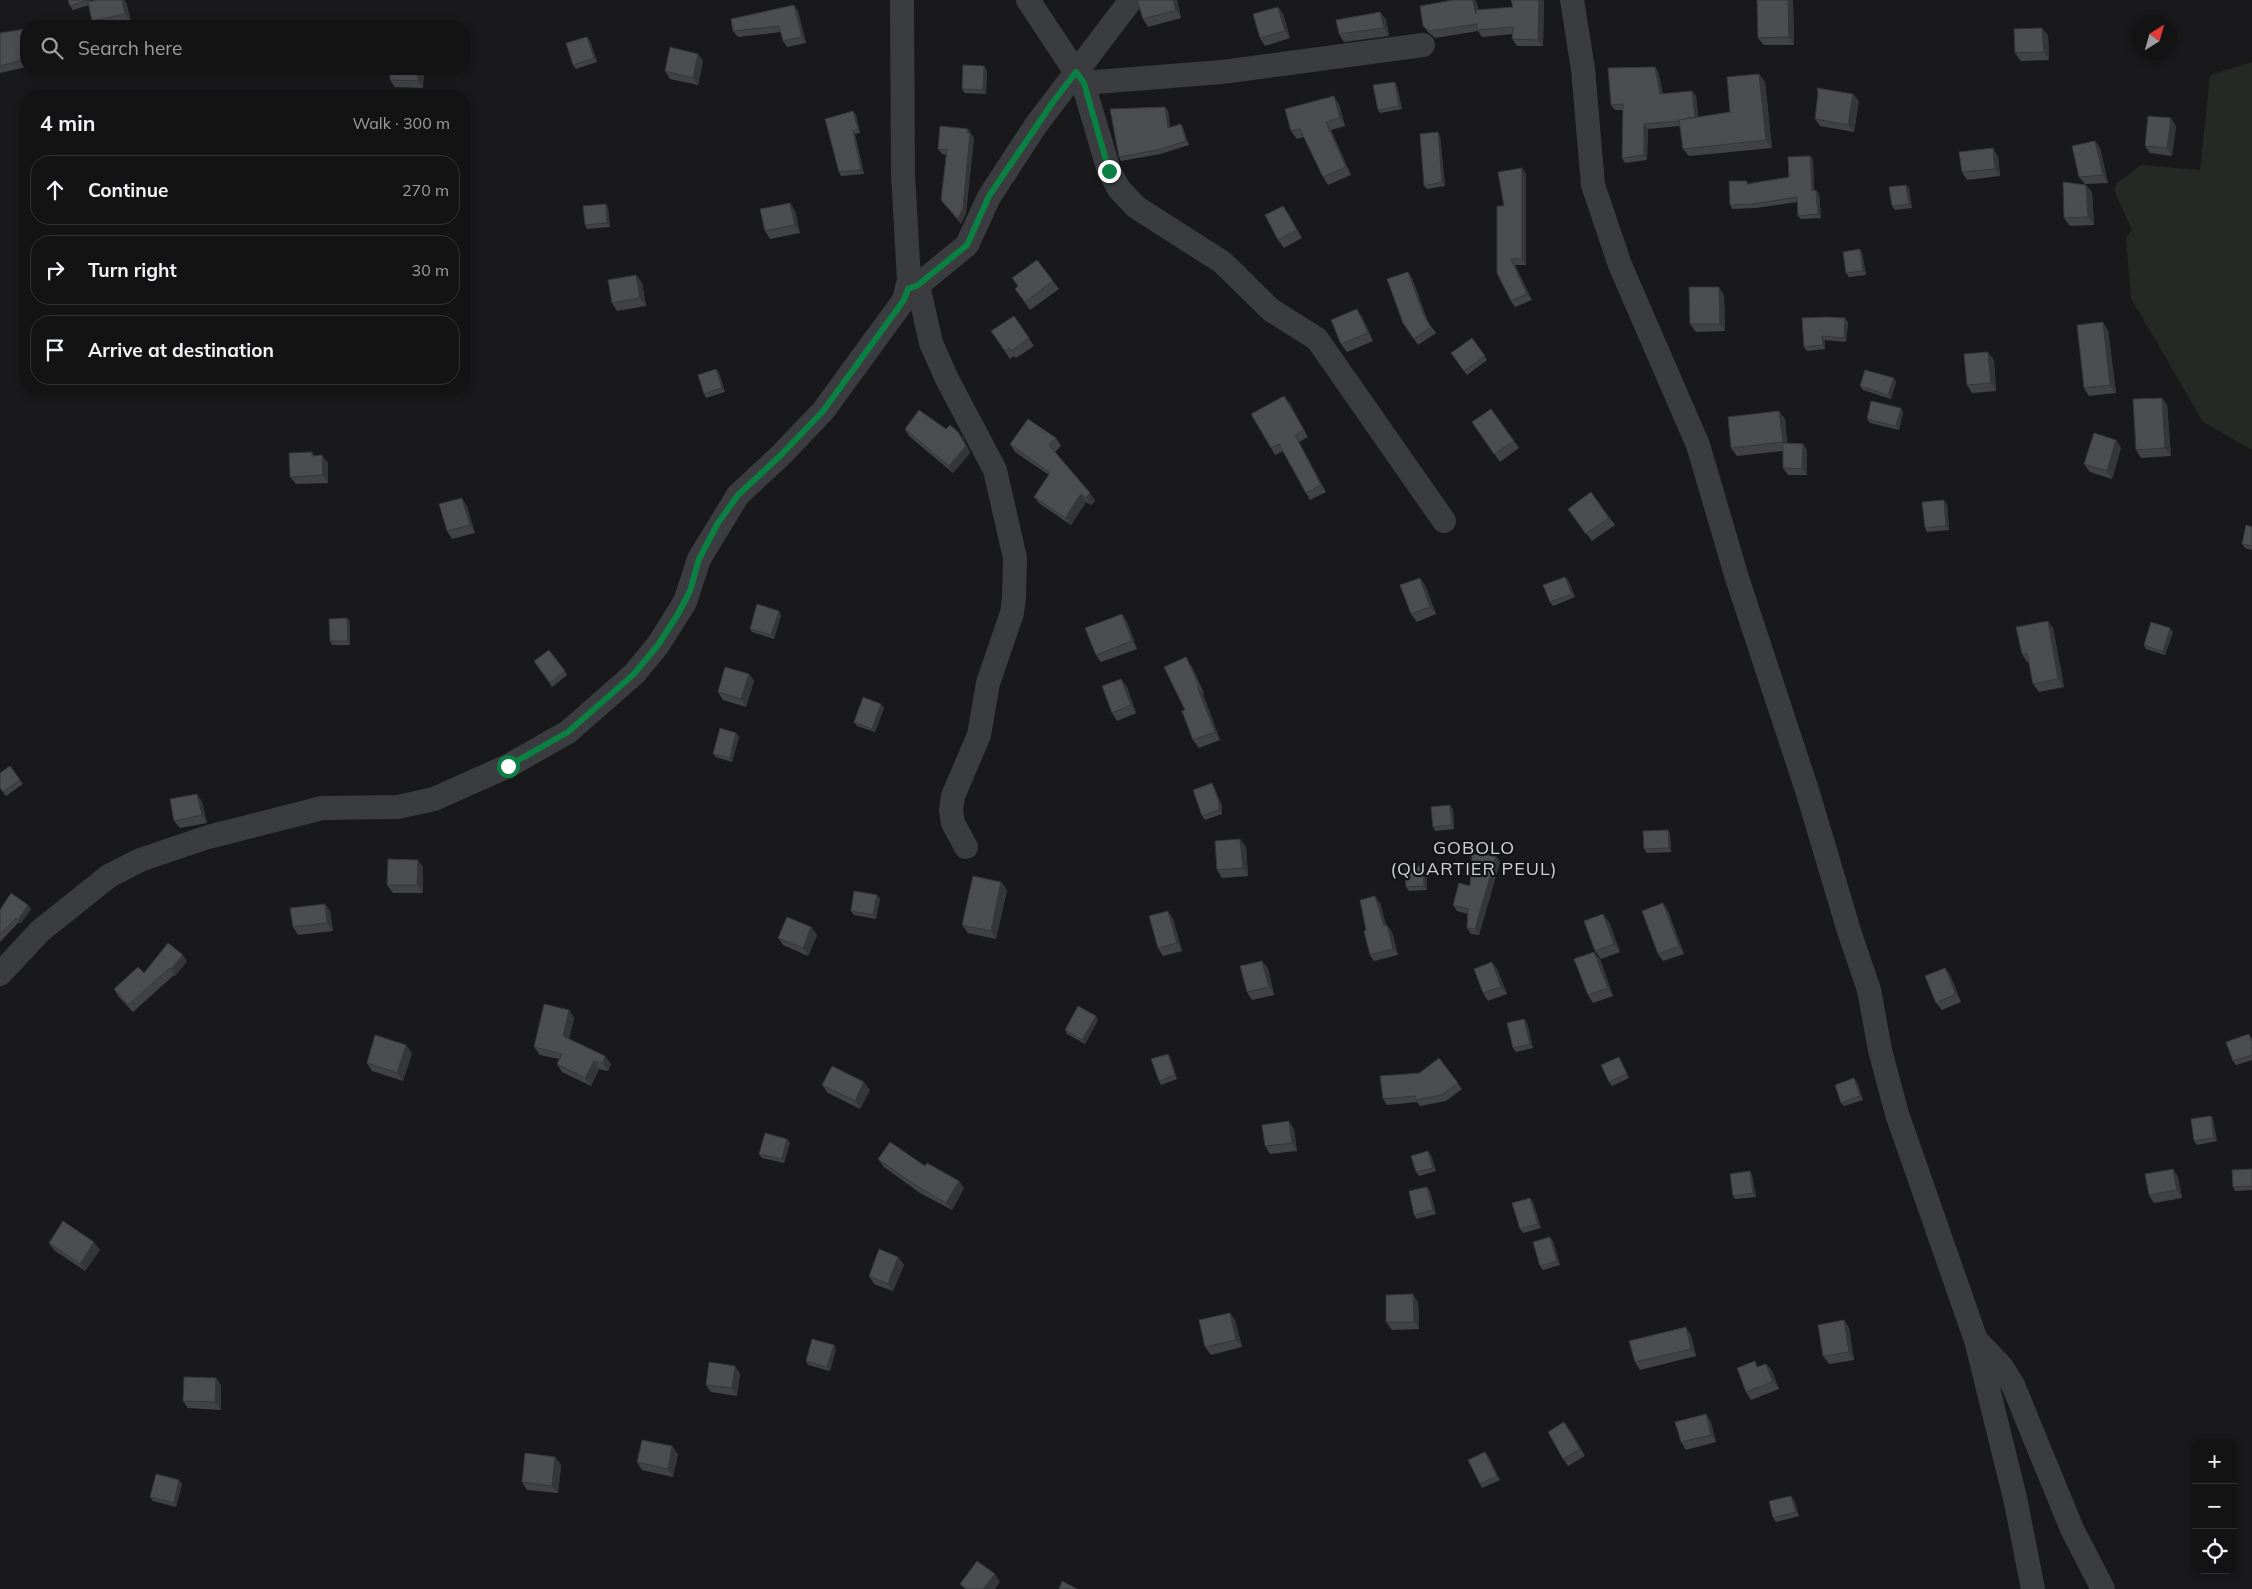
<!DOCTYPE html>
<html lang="en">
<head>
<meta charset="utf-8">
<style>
	body { margin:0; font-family:Mulish,sans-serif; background:#202022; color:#f1f3f6 }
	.controls { position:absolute; right:15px; bottom:15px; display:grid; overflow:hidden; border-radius:10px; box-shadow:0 2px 8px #0003 }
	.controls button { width:45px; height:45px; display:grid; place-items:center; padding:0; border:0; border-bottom:1px solid #323234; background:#131314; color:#f1f3f6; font:25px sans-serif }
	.compass { position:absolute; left:2132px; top:15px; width:45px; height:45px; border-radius:50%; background:#131314; box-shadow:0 2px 8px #0003; rotate:37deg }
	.stop { position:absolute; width:15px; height:15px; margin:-11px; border:4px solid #0b8043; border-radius:50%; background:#fff }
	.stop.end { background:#0b8043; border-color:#fff; box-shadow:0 1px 5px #0008 }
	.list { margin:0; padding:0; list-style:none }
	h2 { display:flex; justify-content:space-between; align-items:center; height:65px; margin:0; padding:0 20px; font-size:21px }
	h2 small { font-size:16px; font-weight:400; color:#9d9ea0 }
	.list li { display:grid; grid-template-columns:32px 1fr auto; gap:15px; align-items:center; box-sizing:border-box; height:70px; margin:0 10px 10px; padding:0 10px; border:1px solid #323234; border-radius:20px }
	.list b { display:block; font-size:19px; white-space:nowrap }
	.list em { font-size:16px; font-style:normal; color:#9d9ea0 }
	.icon { flex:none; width:28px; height:28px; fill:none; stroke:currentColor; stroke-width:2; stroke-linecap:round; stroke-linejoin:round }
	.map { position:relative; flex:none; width:2252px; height:1589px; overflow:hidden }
	.search { position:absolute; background:#131314; box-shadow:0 2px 8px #0003; left:20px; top:20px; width:450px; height:55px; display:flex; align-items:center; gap:12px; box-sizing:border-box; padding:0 18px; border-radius:20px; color:#9d9ea0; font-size:19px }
	.panel { position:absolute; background:#131314; box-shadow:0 2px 8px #0003; left:20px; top:90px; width:450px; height:305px; border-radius:20px }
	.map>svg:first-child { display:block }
</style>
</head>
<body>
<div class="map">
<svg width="2252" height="1589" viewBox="0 0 2252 1589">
	<rect width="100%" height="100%" fill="#19191b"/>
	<!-- green -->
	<polygon fill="#242a23" points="2252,62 2252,450 2203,422 2131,298 2126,238 2132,230 2114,190 2117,183 2141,165 2200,170 2210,75"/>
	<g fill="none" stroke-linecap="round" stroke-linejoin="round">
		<!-- minor -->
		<g stroke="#3a3c3f" stroke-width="24">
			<polyline points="1028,0 1083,83 1109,171 1119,189 1136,207 1222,262 1271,310 1317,339 1444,521"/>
			<polyline points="1572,0 1583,69 1593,185 1620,265 1698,445 1737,578 1807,790 1849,931 1869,990 1880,1050 1897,1114 1976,1340 2015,1498 2033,1589"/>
			<polyline points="1083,83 1222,72 1423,45"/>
			<polyline points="918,285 931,343 947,379 995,470 1015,558 1014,598 1012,613 988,683 979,735 953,796 951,810 953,823 966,847"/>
			<polyline points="909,289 918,285 967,245 989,197 1036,125 1131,0"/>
			<polyline points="0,974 40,931 109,876 140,860 208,837 322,808 398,807 434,799 508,766 568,732 634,674 658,645 685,602 699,559 738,495 780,456 823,411 904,300 909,280 903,174 902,0"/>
			<polyline points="1976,1340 2001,1366 2013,1385 2072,1529 2103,1589"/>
		</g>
	</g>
	<!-- wall -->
	<g fill="#404245">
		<polygon points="68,0 90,0 91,1 126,2 131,21 108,26 96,26 92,21 89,5 73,10 70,6"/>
		<polygon points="1177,0 1181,18 1148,27 1143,19"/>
		<polygon points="1511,0 1544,0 1543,46 1517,46 1512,39 1513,34 1482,37 1478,31 1435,38 1428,32 1423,26 1477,3 1478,10 1513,7"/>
		<polygon points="1757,0 1793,0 1794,45 1764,45 1758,38"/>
		<polygon points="794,5 798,11 806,43 787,47 783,41 781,32 738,37 733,31"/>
		<polygon points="1278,7 1283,14 1290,38 1265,46 1260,38"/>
		<polygon points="1386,19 1389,36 1344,42 1339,34"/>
		<polygon points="26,29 26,67 0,73 0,33"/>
		<polygon points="2048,35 2049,60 2021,61 2015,53"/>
		<polygon points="590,41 597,62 576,69 573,65"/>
		<polygon points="698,54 703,61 698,85 670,79 665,71"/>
		<polygon points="984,66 987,70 986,94 965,93 962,89"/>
		<polygon points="1655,67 1658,72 1663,94 1692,91 1696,96 1698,117 1730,112 1759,74 1765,82 1772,148 1689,156 1683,149 1680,126 1648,129 1647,160 1625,163 1622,158 1623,110 1615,110 1611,105"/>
		<polygon points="390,69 424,69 423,88 395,87 390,80"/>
		<polygon points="1397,86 1402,109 1380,113 1378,110"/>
		<polygon points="1859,101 1854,132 1820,126 1815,119"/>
		<polygon points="1339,104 1345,126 1331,130 1351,175 1328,185 1323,177 1304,137 1297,139 1291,131"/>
		<polygon points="1165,107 1168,111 1170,127 1181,124 1183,128 1189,145 1160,154 1121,161 1119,157"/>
		<polygon points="853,111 856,115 860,133 855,134 864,174 841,176 839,172"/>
		<polygon points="2176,126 2172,156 2150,153 2145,146"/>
		<polygon points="968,129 974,138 966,213 961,224 941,200 946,155 942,154 938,149"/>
		<polygon points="1440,136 1445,186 1427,189 1424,186"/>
		<polygon points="2095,141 2100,148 2108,183 2085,184 2079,177"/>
		<polygon points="1810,156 1813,159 1814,190 1816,190 1819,194 1821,218 1801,219 1798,216 1797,202 1756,208 1732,209 1730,205 1749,184 1789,177"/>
		<polygon points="1998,156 2000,176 1967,180 1962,172"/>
		<polygon points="1526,174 1526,265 1515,265 1532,300 1515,307 1511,301 1504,206"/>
		<polygon points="1906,185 1909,189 1912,208 1895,210 1892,206"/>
		<polygon points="2092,192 2094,225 2070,226 2064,218"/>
		<polygon points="790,203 795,211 800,233 770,239 765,231"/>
		<polygon points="606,204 608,208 610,227 587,229 585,225"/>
		<polygon points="1283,206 1288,213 1302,238 1284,248 1278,240"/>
		<polygon points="1860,249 1862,253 1866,275 1849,277 1846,273"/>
		<polygon points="1037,260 1059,289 1030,310 1015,289 1018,286"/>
		<polygon points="636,275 642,283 646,306 617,311 612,303"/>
		<polygon points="1412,278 1428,322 1436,333 1418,345 1403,323"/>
		<polygon points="1724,295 1725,331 1696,332 1690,324"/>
		<polygon points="1014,316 1034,346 1016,358 1014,356 1010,359 991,331"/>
		<polygon points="1362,317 1373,341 1347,352 1341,344"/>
		<polygon points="1845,318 1848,322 1846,342 1825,340 1825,349 1807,351 1804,347"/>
		<polygon points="2108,330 2116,393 2089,396 2084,388"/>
		<polygon points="1472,338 1487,360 1467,375 1451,353"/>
		<polygon points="1994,360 1996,391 1972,393 1967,385"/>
		<polygon points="716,369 719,373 725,392 706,398 704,394"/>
		<polygon points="1894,378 1896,382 1891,399 1863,390 1860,386"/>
		<polygon points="2162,398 2167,405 2171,456 2141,458 2136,450"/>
		<polygon points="1289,402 1308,437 1299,442 1326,492 1310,500 1306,493 1283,451 1275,455 1271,448"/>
		<polygon points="1491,409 1519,448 1500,462 1472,422"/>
		<polygon points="1903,412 1899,430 1870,423 1867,419"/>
		<polygon points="1785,419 1787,443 1803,444 1807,450 1807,475 1788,475 1783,468 1783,451 1737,456 1731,448"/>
		<polygon points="905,429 946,429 963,438 970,453 953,473 909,436"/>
		<polygon points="1056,438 1061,446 1055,452 1095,501 1091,505 1086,502 1071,525 1040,504 1034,497 1049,475 1015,452 1010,444"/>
		<polygon points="2116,440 2121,448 2112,479 2090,472 2084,464"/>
		<polygon points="312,452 314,456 328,463 328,483 296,484 290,477"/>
		<polygon points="1591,492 1615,525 1592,541 1568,509"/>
		<polygon points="1947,504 1949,530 1927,532 1925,528"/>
		<polygon points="467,506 475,533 452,539 447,531"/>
		<polygon points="2252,527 2252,550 2245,548 2242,544"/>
		<polygon points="1565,577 1568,580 1575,597 1553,606 1550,602"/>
		<polygon points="1425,585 1436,614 1417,622 1411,614"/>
		<polygon points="1122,614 1127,622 1137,649 1101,662 1096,655"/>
		<polygon points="781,615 774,639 752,632 750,629"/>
		<polygon points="347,618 350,622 350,645 332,645 330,641"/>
		<polygon points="2053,628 2064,687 2039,692 2033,684 2029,661 2027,662 2022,654"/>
		<polygon points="2173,632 2165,655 2146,649 2144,645"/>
		<polygon points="534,661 565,671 567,675 552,687"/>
		<polygon points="1191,665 1204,693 1203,694 1220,740 1199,748 1193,740 1185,710"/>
		<polygon points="749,674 754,681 746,707 723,700 718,692"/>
		<polygon points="1121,679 1127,687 1136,713 1117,721 1112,713"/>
		<polygon points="881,704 884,708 875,732 857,726 854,722"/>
		<polygon points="736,733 739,737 732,762 716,757 713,754"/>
		<polygon points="10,766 23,784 6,796 0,788"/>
		<polygon points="1212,783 1214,787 1222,806 1222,814 1205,820 1202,816"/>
		<polygon points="197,794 202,802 207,823 180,828 174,821"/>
		<polygon points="1453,809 1454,829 1435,831 1433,827"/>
		<polygon points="1668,830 1670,834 1671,852 1647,853 1644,849"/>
		<polygon points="1246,847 1248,876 1222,878 1217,870"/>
		<polygon points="1500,862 1479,935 1471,934 1467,928 1468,914 1457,911 1453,905 1470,886"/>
		<polygon points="423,867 423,893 393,893 387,885"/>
		<polygon points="1426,870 1427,890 1409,891 1406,887"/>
		<polygon points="1001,882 1007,890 996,939 968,933 962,925"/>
		<polygon points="877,895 880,899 876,919 854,915 851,911"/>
		<polygon points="1380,903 1386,925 1392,932 1398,955 1374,961 1370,955 1366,930"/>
		<polygon points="1663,903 1668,911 1684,954 1663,961 1658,954"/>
		<polygon points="325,904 330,911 333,931 298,935 293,927"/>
		<polygon points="28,905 31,909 21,923 19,922 0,942 0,910"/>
		<polygon points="1173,919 1182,951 1163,956 1158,948"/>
		<polygon points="1609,922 1620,952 1601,959 1595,951"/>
		<polygon points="811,927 817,935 808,956 783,945 778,938"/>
		<polygon points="1600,959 1613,996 1593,1003 1588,995"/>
		<polygon points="187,961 175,976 174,975 133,1012 118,996 114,989 144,973"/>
		<polygon points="1492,962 1497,969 1507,994 1488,1001 1483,993"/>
		<polygon points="1268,968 1274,995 1252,1000 1247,992"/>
		<polygon points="1945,968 1950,975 1961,1002 1942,1010 1936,1003"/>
		<polygon points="569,1010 574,1018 569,1039 611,1064 608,1071 599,1069 591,1086 562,1072 557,1064 559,1059 540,1055 534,1047"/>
		<polygon points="1098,1020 1085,1044 1067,1034 1065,1030"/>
		<polygon points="1527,1023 1533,1048 1516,1052 1513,1048"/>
		<polygon points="2252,1037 2252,1060 2236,1065 2233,1061"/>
		<polygon points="406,1045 412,1053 403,1081 372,1071 367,1063"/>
		<polygon points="1168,1054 1170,1057 1177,1079 1161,1085 1159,1081"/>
		<polygon points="1439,1058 1462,1089 1446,1101 1420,1106 1417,1102 1387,1105 1383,1099"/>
		<polygon points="1621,1061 1629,1078 1612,1086 1609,1082"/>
		<polygon points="1857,1082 1863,1100 1844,1106 1841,1103"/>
		<polygon points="822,1085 870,1090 860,1109 828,1093"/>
		<polygon points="2211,1116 2213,1119 2217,1141 2197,1145 2194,1141"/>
		<polygon points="1294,1129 1297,1151 1270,1154 1265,1146"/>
		<polygon points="787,1139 790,1143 784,1163 762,1158 759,1154"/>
		<polygon points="1431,1155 1436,1171 1419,1176 1416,1172"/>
		<polygon points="878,1159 925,1166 959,1181 964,1188 952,1210 920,1193 884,1167"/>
		<polygon points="2173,1169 2178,1177 2182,1198 2154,1203 2149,1195"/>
		<polygon points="2252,1169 2252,1190 2235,1191 2233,1187"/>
		<polygon points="1752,1175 1756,1197 1735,1199 1733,1196"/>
		<polygon points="1427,1187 1430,1191 1436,1214 1417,1219 1414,1215"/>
		<polygon points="1533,1202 1541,1228 1523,1233 1520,1229"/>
		<polygon points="1553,1241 1560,1265 1543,1270 1540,1266"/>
		<polygon points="49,1243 100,1250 85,1271 54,1250"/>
		<polygon points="898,1257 904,1265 893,1291 874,1284 869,1276"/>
		<polygon points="1418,1302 1419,1329 1392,1330 1386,1322"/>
		<polygon points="1230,1313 1235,1320 1242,1347 1211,1355 1205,1347"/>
		<polygon points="1844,1320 1849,1328 1854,1360 1829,1364 1823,1356"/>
		<polygon points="1691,1335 1696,1356 1640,1370 1635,1362"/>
		<polygon points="834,1345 836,1349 830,1371 808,1365 806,1361"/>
		<polygon points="1766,1364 1772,1371 1779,1389 1751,1400 1746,1392"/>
		<polygon points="740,1373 737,1396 711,1392 706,1385"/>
		<polygon points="216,1378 221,1385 221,1410 188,1408 183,1401"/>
		<polygon points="1706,1414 1711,1422 1716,1442 1686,1450 1681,1442"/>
		<polygon points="1570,1430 1585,1456 1568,1466 1563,1459"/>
		<polygon points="672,1446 678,1454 673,1477 642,1470 637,1462"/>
		<polygon points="1485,1452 1488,1456 1500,1480 1482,1488 1480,1484"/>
		<polygon points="555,1457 561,1465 558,1493 527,1490 522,1482"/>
		<polygon points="182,1484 176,1507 153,1501 150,1497"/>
		<polygon points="1794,1500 1799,1516 1776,1522 1773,1518"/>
	</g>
	<!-- shaded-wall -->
	<g fill="#343638">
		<polygon points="122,0 124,0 126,2 131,21 125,14"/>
		<polygon points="1173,0 1177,0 1181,18 1176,10"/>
		<polygon points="1473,0 1475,0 1477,3 1481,21 1476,14"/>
		<polygon points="1539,0 1544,0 1543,46 1538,40"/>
		<polygon points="1788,0 1793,0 1794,45 1789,37"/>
		<polygon points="794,5 798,11 806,43 802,37"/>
		<polygon points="1278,7 1283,14 1290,38 1285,31"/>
		<polygon points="1380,12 1386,19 1389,36 1384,28"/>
		<polygon points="2042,28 2048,35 2049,60 2044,52"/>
		<polygon points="587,37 590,41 597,62 594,58"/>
		<polygon points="698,54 703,61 698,85 693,78"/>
		<polygon points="984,66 987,70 986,94 983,90"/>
		<polygon points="1655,67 1658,72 1664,99 1660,94"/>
		<polygon points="418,69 424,69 423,88 418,81"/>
		<polygon points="1759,74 1765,82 1772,148 1766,140"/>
		<polygon points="1395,82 1397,86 1402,109 1399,106"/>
		<polygon points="1692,91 1696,96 1699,124 1695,119"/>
		<polygon points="1853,94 1859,101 1854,132 1848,125"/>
		<polygon points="1334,96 1339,104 1345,126 1340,118"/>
		<polygon points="1165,107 1168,111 1171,132 1168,128"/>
		<polygon points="853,111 856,115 860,133 858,129"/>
		<polygon points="2171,118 2176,126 2172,156 2167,148"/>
		<polygon points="1326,122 1331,130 1351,175 1346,167"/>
		<polygon points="1181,124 1183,128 1189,145 1186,141"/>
		<polygon points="1644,124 1648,129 1647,160 1644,155"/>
		<polygon points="968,129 974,138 966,213 961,224 958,219"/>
		<polygon points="853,131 855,134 864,174 861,170"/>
		<polygon points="1438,132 1440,136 1445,186 1442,182"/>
		<polygon points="2095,141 2100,148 2108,183 2103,175"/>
		<polygon points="1993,148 1998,156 2000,176 1995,169"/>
		<polygon points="1810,156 1813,159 1814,194 1812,191"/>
		<polygon points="1522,168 1526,174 1526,265 1522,259"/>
		<polygon points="1906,185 1909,189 1912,208 1909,204"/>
		<polygon points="2086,185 2092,192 2094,225 2088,217"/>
		<polygon points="1816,190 1819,194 1821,218 1818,214"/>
		<polygon points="790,203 795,211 800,233 795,225"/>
		<polygon points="606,204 608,208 610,227 607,223"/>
		<polygon points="1283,206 1288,213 1302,238 1297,230"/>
		<polygon points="1860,249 1862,253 1866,275 1863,271"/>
		<polygon points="1511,259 1515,265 1532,300 1527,294"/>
		<polygon points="1408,272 1412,278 1428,322 1424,316"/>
		<polygon points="636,275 642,283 646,306 640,298"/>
		<polygon points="1719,287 1724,295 1725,331 1720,324"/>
		<polygon points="1357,309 1362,317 1373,341 1368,333"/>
		<polygon points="1845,318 1848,322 1846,342 1844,338"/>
		<polygon points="2103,322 2108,330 2116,393 2110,385"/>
		<polygon points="1822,336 1825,340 1825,349 1823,345"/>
		<polygon points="1988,352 1994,360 1996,391 1991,383"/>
		<polygon points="716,369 719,373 725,392 722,388"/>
		<polygon points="1894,378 1896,382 1891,399 1888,395"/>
		<polygon points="1284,396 1289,402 1308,437 1304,430"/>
		<polygon points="2162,398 2167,405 2171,456 2165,448"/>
		<polygon points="1901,408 1903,412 1899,430 1896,426"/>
		<polygon points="1779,411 1785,419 1788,450 1783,442"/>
		<polygon points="958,432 963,438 970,453 953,473 949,466"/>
		<polygon points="1295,435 1299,442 1326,492 1321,485"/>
		<polygon points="2116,440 2121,448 2112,479 2107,471"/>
		<polygon points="1803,444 1807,450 1807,475 1802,469"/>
		<polygon points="322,455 328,463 328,483 323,475"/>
		<polygon points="1090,493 1095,501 1091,505 1086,498"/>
		<polygon points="1081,494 1086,502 1071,525 1065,518"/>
		<polygon points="462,498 467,506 475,533 470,525"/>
		<polygon points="1944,500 1947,504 1949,530 1946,526"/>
		<polygon points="1565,577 1568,580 1575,597 1572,594"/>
		<polygon points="1420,578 1425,585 1436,614 1430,607"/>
		<polygon points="779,611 781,615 774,639 771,635"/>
		<polygon points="1122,614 1127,622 1137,649 1132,641"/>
		<polygon points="347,618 350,622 350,645 348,641"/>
		<polygon points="2048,621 2053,628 2064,687 2058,679"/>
		<polygon points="2170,628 2173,632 2165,655 2163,652"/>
		<polygon points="1186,657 1191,665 1204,693 1199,685"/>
		<polygon points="749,674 754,681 746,707 741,699"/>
		<polygon points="1121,679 1127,687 1136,713 1131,705"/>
		<polygon points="1197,686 1203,694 1220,740 1215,732"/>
		<polygon points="881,704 884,708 875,732 872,729"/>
		<polygon points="736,733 739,737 732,762 730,758"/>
		<polygon points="1212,783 1214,787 1222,806 1222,814 1219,810"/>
		<polygon points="197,794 202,802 207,823 202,815"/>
		<polygon points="1450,805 1453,809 1454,829 1452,825"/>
		<polygon points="1668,830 1670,834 1671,852 1669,848"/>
		<polygon points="1240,839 1246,847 1248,876 1243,868"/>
		<polygon points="1496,856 1500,862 1479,935 1475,929"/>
		<polygon points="418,860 423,867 423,893 417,885"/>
		<polygon points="1423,866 1426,870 1427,890 1424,886"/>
		<polygon points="1001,882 1007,890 996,939 991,931"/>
		<polygon points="877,895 880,899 876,919 873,915"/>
		<polygon points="1375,896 1380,903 1388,932 1384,926"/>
		<polygon points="1663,903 1668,911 1684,954 1679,946"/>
		<polygon points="325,904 330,911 333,931 327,923"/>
		<polygon points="28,905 31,909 21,923 18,920"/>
		<polygon points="1168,911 1173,919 1182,951 1177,943"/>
		<polygon points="1603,914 1609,922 1620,952 1614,944"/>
		<polygon points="1387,925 1392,932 1398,955 1393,949"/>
		<polygon points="811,927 817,935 808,956 803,948"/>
		<polygon points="1594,952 1600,959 1613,996 1608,988"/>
		<polygon points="183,955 187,961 175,976 171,969"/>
		<polygon points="1262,961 1268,968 1274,995 1269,987"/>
		<polygon points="1492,962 1497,969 1507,994 1501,987"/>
		<polygon points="1945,968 1950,975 1961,1002 1956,994"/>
		<polygon points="569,1010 574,1018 568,1043 563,1036"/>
		<polygon points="1096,1016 1098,1020 1085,1044 1082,1040"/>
		<polygon points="1524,1019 1527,1023 1533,1048 1530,1044"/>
		<polygon points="406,1045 412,1053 403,1081 397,1073"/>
		<polygon points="1168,1054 1170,1057 1177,1079 1175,1075"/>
		<polygon points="605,1056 611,1064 608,1071 603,1063"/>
		<polygon points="594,1061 599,1069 591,1086 585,1078"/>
		<polygon points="1854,1078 1857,1082 1863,1100 1860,1096"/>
		<polygon points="864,1082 870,1090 860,1109 855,1101"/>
		<polygon points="2211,1116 2213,1119 2217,1141 2214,1138"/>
		<polygon points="1289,1121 1294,1129 1297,1151 1292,1143"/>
		<polygon points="787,1139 790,1143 784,1163 782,1159"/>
		<polygon points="1428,1151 1431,1155 1436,1171 1433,1168"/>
		<polygon points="2173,1169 2178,1177 2182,1198 2177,1190"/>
		<polygon points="1750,1171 1752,1175 1756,1197 1753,1193"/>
		<polygon points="959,1181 964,1188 952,1210 946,1203"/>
		<polygon points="1427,1187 1430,1191 1436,1214 1433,1210"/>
		<polygon points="1530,1198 1533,1202 1541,1228 1538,1224"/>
		<polygon points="1550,1237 1553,1241 1560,1265 1557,1261"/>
		<polygon points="94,1242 100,1250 85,1271 80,1264"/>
		<polygon points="898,1257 904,1265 893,1291 888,1284"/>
		<polygon points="1413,1294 1418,1302 1419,1329 1414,1322"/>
		<polygon points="1230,1313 1235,1320 1242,1347 1236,1340"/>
		<polygon points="1844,1320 1849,1328 1854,1360 1849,1352"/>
		<polygon points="1686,1327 1691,1335 1696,1356 1691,1349"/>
		<polygon points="834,1345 836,1349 830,1371 827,1367"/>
		<polygon points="1766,1364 1772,1371 1779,1389 1773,1382"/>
		<polygon points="735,1366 740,1373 737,1396 732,1388"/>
		<polygon points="216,1378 221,1385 221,1410 215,1402"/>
		<polygon points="1706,1414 1711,1422 1716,1442 1711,1435"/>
		<polygon points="1564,1422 1570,1430 1585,1456 1580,1449"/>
		<polygon points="672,1446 678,1454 673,1477 668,1469"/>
		<polygon points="1485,1452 1488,1456 1500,1480 1497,1476"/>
		<polygon points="555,1457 561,1465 558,1493 552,1486"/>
		<polygon points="179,1480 182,1484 176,1507 174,1503"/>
		<polygon points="1791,1496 1794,1500 1799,1516 1796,1512"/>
		<polygon points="995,1574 1000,1582 995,1589 983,1589"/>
	</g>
	<!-- building -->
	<g fill="#4b4d50" stroke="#343638">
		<polygon points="68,0 89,0 70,6"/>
		<polygon points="96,0 122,0 125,14 92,21 88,2"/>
		<polygon points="1137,0 1173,0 1176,10 1143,19"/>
		<polygon points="1453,0 1473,0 1476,14 1476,10 1513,7 1511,0 1539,0 1538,40 1512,39 1513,27 1477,30 1477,24 1430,31 1423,26 1420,6"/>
		<polygon points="1757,0 1788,0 1789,37 1758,38"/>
		<polygon points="794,5 802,37 783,41 779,26 733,31 731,19"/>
		<polygon points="1278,7 1285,31 1260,38 1253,14"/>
		<polygon points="1380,12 1384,28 1339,34 1336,20"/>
		<polygon points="2042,28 2044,52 2015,53 2014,29"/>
		<polygon points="26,29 26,57 21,58 22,60 0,66 0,33"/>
		<polygon points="587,37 594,58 573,65 566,43"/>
		<polygon points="670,47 698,54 693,78 665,71"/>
		<polygon points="963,65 984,66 983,90 962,89"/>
		<polygon points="1655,67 1660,94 1692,91 1695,117 1679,120 1679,121 1644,124 1644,155 1622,158 1623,104 1611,105 1608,68"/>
		<polygon points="390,69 418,69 418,81 390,80"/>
		<polygon points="1759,74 1766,140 1683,149 1679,120 1730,112 1727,77"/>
		<polygon points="1395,82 1399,106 1378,110 1373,85"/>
		<polygon points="1817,88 1853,94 1848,125 1815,119 1818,93"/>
		<polygon points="1334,96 1340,118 1326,122 1346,167 1323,177 1300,129 1291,131 1285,109"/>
		<polygon points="1165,107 1168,128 1181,124 1186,141 1157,150 1119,157 1110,109"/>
		<polygon points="853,111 858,129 853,131 861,170 839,172 825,119"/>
		<polygon points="2148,116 2171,118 2167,148 2145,146"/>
		<polygon points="940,126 968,129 967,133 970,133 963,208 958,219 941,200 947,150 938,149"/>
		<polygon points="1438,132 1442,182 1424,186 1420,134"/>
		<polygon points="2095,141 2103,175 2079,177 2072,146"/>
		<polygon points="1993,148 1995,169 1962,172 1959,152"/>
		<polygon points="1810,156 1812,191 1816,190 1818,214 1798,216 1797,197 1753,204 1730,205 1729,181 1747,181 1747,184 1789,177 1788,157"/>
		<polygon points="1522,168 1522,259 1511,259 1527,294 1511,301 1497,273 1497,206 1504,206 1498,172"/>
		<polygon points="2063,182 2086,185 2088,217 2064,218"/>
		<polygon points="1906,185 1909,204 1892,206 1889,187"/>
		<polygon points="790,203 795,225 765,231 760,209"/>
		<polygon points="606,204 607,223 585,225 583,206"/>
		<polygon points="1283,206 1297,230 1278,240 1265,215"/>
		<polygon points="1860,249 1863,271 1846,273 1843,252"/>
		<polygon points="1037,260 1053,281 1025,302 1015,289 1018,286 1012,278"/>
		<polygon points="1408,272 1424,316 1431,327 1414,339 1403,323 1387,279"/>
		<polygon points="636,275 640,298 612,303 608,280"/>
		<polygon points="1689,287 1719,287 1720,324 1690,324"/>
		<polygon points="1357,309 1368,333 1341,344 1331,320"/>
		<polygon points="1014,316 1029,338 1011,351 1009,348 1005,351 991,331"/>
		<polygon points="1827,317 1845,318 1844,338 1822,336 1823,345 1804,347 1802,318"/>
		<polygon points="2103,322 2110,385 2084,388 2077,325"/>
		<polygon points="1472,338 1485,356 1464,371 1451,353"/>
		<polygon points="1988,352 1991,383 1967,385 1964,354"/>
		<polygon points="716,369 722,388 704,394 698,375"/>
		<polygon points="1865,370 1894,378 1888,395 1860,386"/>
		<polygon points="1284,396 1304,430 1295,435 1321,485 1306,493 1279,444 1271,448 1251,414"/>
		<polygon points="2162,398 2165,448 2136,450 2133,399"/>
		<polygon points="1871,401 1901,408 1896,426 1867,419"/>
		<polygon points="1491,409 1514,441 1494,454 1472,422"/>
		<polygon points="919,410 946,429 950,425 958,432 966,446 949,466 905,429"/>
		<polygon points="1779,411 1783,442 1731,448 1728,417"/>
		<polygon points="1028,419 1056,438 1049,445 1090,493 1086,498 1081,494 1065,518 1034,497 1050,473 1010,444"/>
		<polygon points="2094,433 2116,440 2107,471 2084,464"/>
		<polygon points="1783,443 1803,444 1802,469 1783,468"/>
		<polygon points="312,452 312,456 322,455 323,475 290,477 289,453"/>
		<polygon points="1591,492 1609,518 1586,534 1568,509"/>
		<polygon points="462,498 470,525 447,531 439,504"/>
		<polygon points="1944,500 1946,526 1925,528 1922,502"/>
		<polygon points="2246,525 2252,527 2252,546 2242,544"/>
		<polygon points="1565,577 1572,594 1550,602 1543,585"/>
		<polygon points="1420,578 1430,607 1411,614 1400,585"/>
		<polygon points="757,604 779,611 771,635 750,629"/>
		<polygon points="1122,614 1132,641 1096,655 1085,628"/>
		<polygon points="347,618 348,641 330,641 329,619"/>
		<polygon points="2048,621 2058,679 2033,684 2027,653 2022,654 2016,627"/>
		<polygon points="2151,622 2170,628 2163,652 2144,645"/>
		<polygon points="549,650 565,671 550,683 534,661"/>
		<polygon points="1186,657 1199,685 1197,686 1215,732 1193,740 1182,711 1185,710 1164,667"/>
		<polygon points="725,667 749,674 741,699 718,692"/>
		<polygon points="1121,679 1131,705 1112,713 1102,686"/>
		<polygon points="863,697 881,704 872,729 854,722"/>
		<polygon points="720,728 736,733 730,758 713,754"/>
		<polygon points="10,766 20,780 3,792 0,788 0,773"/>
		<polygon points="1212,783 1219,802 1219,810 1202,816 1193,790"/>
		<polygon points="197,794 202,815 174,821 170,799"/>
		<polygon points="1450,805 1452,825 1433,827 1431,807"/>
		<polygon points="1668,830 1669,848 1644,849 1643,831"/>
		<polygon points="1240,839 1243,868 1217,870 1215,841"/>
		<polygon points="1472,854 1496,856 1475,929 1467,928 1468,909 1453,905 1459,883 1470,886"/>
		<polygon points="388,859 418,860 417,885 387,885"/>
		<polygon points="1423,866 1424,886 1406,887 1405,867"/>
		<polygon points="973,876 1001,882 991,931 962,925"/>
		<polygon points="854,891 877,895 873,915 851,911"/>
		<polygon points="11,893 28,905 18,920 16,918 0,935 0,910"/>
		<polygon points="1375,896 1384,926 1387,925 1393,949 1370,955 1364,931 1366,930 1360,900"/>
		<polygon points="1663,903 1679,946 1658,954 1642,911"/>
		<polygon points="325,904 327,923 293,927 290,908"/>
		<polygon points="1168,911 1177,943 1158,948 1149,916"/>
		<polygon points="1603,914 1614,944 1595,951 1584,921"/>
		<polygon points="787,917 811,927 803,948 778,938"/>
		<polygon points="168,943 183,955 171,969 170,968 128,1005 114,989 138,967 144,973"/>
		<polygon points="1594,952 1608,988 1588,995 1574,959"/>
		<polygon points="1262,961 1269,987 1247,992 1240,966"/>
		<polygon points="1492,962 1501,987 1483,993 1474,969"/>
		<polygon points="1945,968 1956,994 1936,1003 1925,976"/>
		<polygon points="544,1004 569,1010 563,1036 605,1056 603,1063 594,1061 585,1078 557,1064 562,1054 534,1047"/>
		<polygon points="1078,1006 1096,1016 1082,1040 1065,1030"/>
		<polygon points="1524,1019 1530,1044 1513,1048 1507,1023"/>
		<polygon points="2249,1034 2252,1042 2252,1055 2233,1061 2226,1042"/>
		<polygon points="375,1035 406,1045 397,1073 367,1063"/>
		<polygon points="1168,1054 1175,1075 1159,1081 1151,1059"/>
		<polygon points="1619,1057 1627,1074 1609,1082 1601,1065"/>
		<polygon points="1439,1058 1458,1083 1442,1095 1416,1100 1415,1096 1383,1099 1380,1076 1420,1073"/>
		<polygon points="832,1066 864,1082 855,1101 822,1085"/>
		<polygon points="1854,1078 1860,1096 1841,1103 1835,1085"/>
		<polygon points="2211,1116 2214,1138 2194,1141 2191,1119"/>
		<polygon points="1289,1121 1292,1143 1265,1146 1262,1125"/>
		<polygon points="765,1133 787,1139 782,1159 759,1154"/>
		<polygon points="890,1142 925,1166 927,1163 959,1181 946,1203 915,1185 878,1159"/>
		<polygon points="1428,1151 1433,1168 1416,1172 1411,1156"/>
		<polygon points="2173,1169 2177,1190 2149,1195 2145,1174"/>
		<polygon points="2252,1169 2252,1186 2233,1187 2232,1170"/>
		<polygon points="1750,1171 1753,1193 1733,1196 1730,1174"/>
		<polygon points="1427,1187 1433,1210 1414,1215 1409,1191"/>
		<polygon points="1530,1198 1538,1224 1520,1229 1512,1203"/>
		<polygon points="63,1221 94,1242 80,1264 49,1243"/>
		<polygon points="1550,1237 1557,1261 1540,1266 1533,1242"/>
		<polygon points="879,1249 898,1257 888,1284 869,1276"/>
		<polygon points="1413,1294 1414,1322 1386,1322 1386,1295"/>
		<polygon points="1230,1313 1236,1340 1205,1347 1199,1320"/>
		<polygon points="1844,1320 1849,1352 1823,1356 1818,1325"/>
		<polygon points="1686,1327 1691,1349 1635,1362 1629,1341"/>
		<polygon points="812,1339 834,1345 827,1367 806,1361"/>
		<polygon points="1755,1361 1757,1367 1766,1364 1773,1382 1746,1392 1737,1368"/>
		<polygon points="709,1362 735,1366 732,1388 706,1385"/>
		<polygon points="184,1377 216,1378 215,1402 183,1401"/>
		<polygon points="1706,1414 1711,1435 1681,1442 1675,1422"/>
		<polygon points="1564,1422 1580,1449 1563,1459 1548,1432"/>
		<polygon points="642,1440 672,1446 668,1469 637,1462"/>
		<polygon points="1485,1452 1497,1476 1480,1484 1468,1460"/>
		<polygon points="525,1453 555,1457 552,1486 522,1482"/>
		<polygon points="156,1474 179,1480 174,1503 150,1497"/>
		<polygon points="1791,1496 1796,1512 1773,1518 1769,1501"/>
		<polygon points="977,1561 995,1574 983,1589 966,1589 960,1584"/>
		<polygon points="1062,1581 1077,1589 1059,1589"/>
	</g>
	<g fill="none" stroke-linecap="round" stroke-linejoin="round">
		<!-- route -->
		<polyline stroke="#0b8043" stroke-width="6" points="508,766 568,732 634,674 658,645 678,614 690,591 699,559 718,523 738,495 780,456 823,411 904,300 908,289 918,285 967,245 989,196 1053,102 1076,72 1084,83 1109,171"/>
	</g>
	<g text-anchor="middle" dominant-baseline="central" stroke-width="4.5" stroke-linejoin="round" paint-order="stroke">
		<!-- quarter labels -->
		<g font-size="18" letter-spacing="1" fill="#cdd1d5" stroke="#141416">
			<text x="1474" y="847">GOBOLO<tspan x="1474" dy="21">(QUARTIER PEUL)</tspan></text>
		</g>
	</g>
</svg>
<div class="controls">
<button>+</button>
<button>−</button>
<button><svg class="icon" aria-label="locate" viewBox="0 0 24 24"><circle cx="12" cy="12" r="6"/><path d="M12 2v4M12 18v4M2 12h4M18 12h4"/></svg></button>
</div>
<svg class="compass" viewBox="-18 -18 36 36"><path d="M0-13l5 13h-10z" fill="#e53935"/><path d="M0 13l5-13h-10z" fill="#9d9ea0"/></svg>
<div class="stop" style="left:508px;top:766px"></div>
<div class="stop end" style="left:1109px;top:171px"></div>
<div class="search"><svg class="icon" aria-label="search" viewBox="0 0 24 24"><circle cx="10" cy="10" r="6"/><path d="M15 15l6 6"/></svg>Search here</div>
<section class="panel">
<h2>4 min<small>Walk · 300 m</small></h2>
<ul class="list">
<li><svg class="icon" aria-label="ahead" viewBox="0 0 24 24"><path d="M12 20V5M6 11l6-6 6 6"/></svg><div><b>Continue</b></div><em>270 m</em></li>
<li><svg class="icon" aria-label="right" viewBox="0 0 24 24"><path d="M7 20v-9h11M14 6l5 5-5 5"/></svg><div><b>Turn right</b></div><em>30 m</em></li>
<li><svg class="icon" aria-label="arrive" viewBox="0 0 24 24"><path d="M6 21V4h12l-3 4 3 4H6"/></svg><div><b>Arrive at destination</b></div></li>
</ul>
</section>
</div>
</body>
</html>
